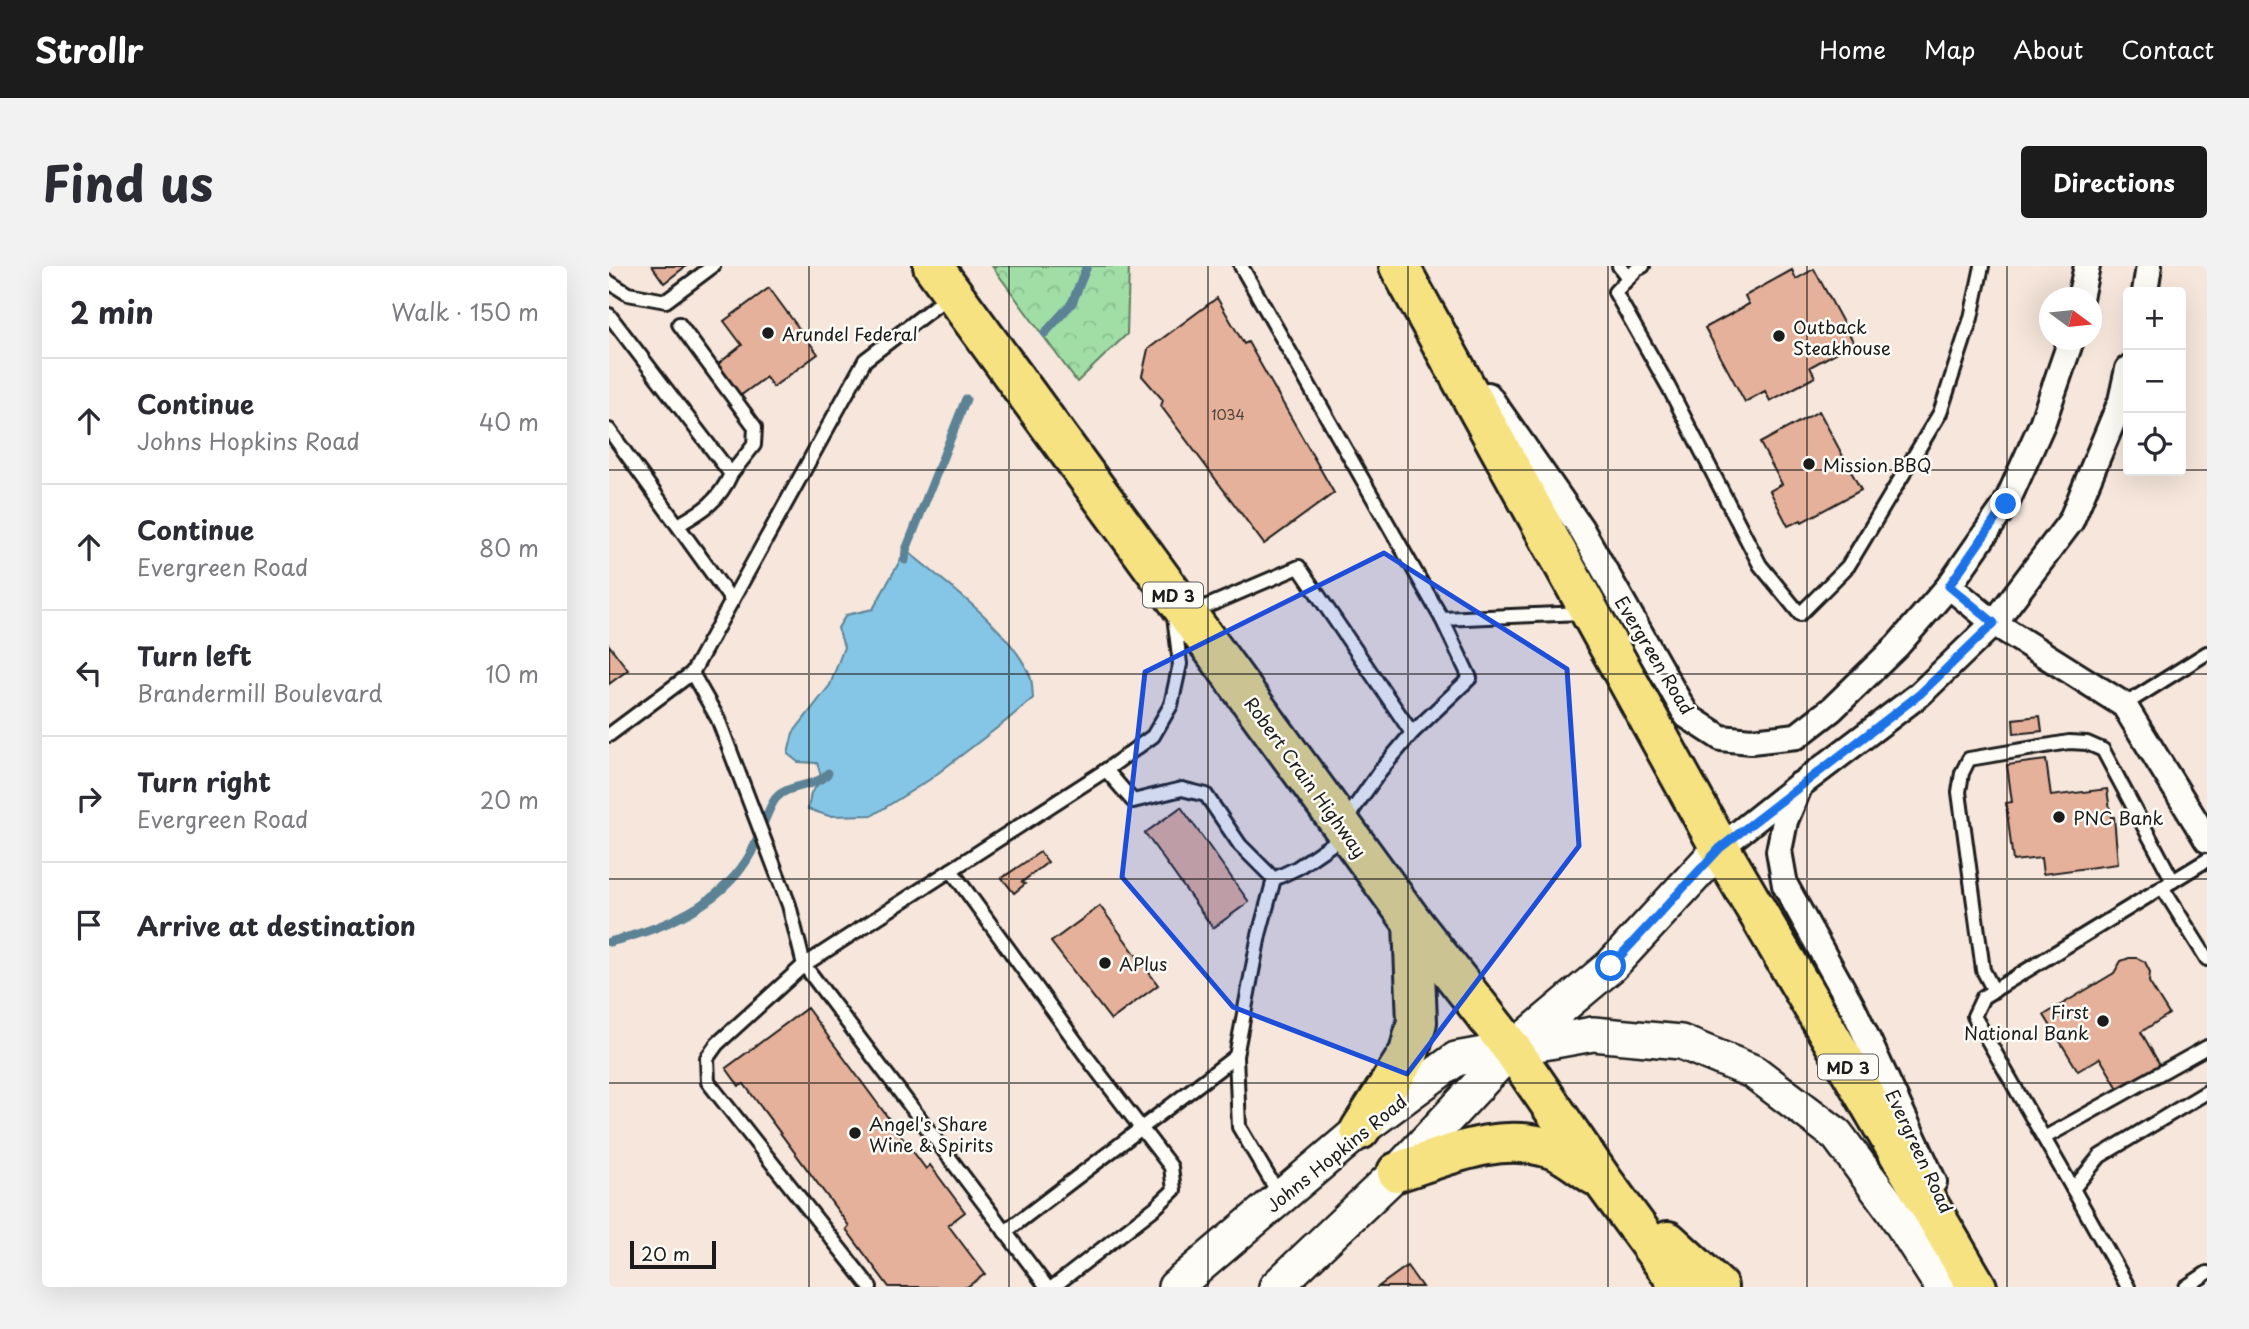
<!DOCTYPE html>
<html lang="en">
<head>
<meta charset="utf-8">
<style>
	body { margin:0; font-family:"Playpen Sans",sans-serif; background:#f2f2f3; color:#2b2b33 }
	.controls { position:absolute; right:21px; top:21px; display:grid; overflow:hidden; border-radius:7px; box-shadow:0 7px 28px #0002 }
	.controls button { width:63px; height:63px; display:grid; place-items:center; padding:0; border:0; border-bottom:2px solid #e1e1e2; background:#fff; color:#2b2b33; font:35px sans-serif }
	.compass { position:absolute; left:1430px; top:21px; width:63px; height:63px; border-radius:50%; background:#fff; box-shadow:0 7px 28px #0002; rotate:105deg }
	.scale { position:absolute; left:21px; bottom:18px; width:86px; box-sizing:border-box; padding-left:7px; border:4px solid #1c1c1c; border-top:0; font-size:19px; line-height:24px; white-space:nowrap; color:#1c1c1c; -webkit-text-stroke:5px #fdfcf7; paint-order:stroke }
	.stop { position:absolute; width:21px; height:21px; margin:-16px; border:5px solid #1a73e8; border-radius:50%; background:#fff }
	.stop.end { background:#1a73e8; border-color:#fff; box-shadow:0 2px 7px #0008 }
	.list { margin:0; padding:0; list-style:none }
	h2 { display:flex; justify-content:space-between; align-items:center; height:91px; margin:0; padding:0 28px; font-size:30px }
	h2 small { font-size:23px; font-weight:400; color:#7c7c81 }
	.list li { display:grid; grid-template-columns:46px 1fr auto; gap:21px; align-items:center; box-sizing:border-box; height:126px; padding:0 28px; border-top:2px solid #e1e1e2 }
	.list b { display:block; font-size:26px; white-space:nowrap }
	.list p { margin:0; font-size:23px; white-space:nowrap; color:#7c7c81 }
	.list em { font-size:23px; font-style:normal; color:#7c7c81 }
	.icon { flex:none; width:38px; height:38px; fill:none; stroke:currentColor; stroke-width:2; stroke-linecap:round; stroke-linejoin:round }
	.map { position:relative; flex:none; width:1598px; height:1021px; overflow:hidden; border-radius:7px }
	header { display:flex; align-items:center; gap:42px; box-sizing:border-box; height:98px; padding:0 35px; background:#1c1c1c; color:#fff }
	header strong { font-size:33px }
	nav { display:flex; gap:38px; margin-inline-start:auto; font-size:24px }
	.intro { display:flex; align-items:center; justify-content:space-between; box-sizing:border-box; height:168px; padding:0 42px }
	h1 { margin:0; font-size:49px }
	.button { padding:18px 32px; border-radius:7px; background:#1c1c1c; color:#fff; font-size:24px; font-weight:700 }
	main { display:flex; gap:42px; padding:0 42px }
	aside { flex:1; background:#fff; border-radius:7px; box-shadow:0 7px 28px #0002 }
	.map>svg:first-child { display:block }
</style>
</head>
<body>
<header>
<strong>Strollr</strong>
<nav><a>Home</a><a>Map</a><a>About</a><a>Contact</a></nav>
</header>
<div class="intro"><h1>Find us</h1><a class="button">Directions</a></div>
<main>
<aside>
<h2>2 min<small>Walk · 150 m</small></h2>
<ul class="list">
<li><svg class="icon" aria-label="ahead" viewBox="0 0 24 24"><path d="M12 20V5M6 11l6-6 6 6"/></svg><div><b>Continue</b><p>Johns Hopkins Road</p></div><em>40 m</em></li>
<li><svg class="icon" aria-label="ahead" viewBox="0 0 24 24"><path d="M12 20V5M6 11l6-6 6 6"/></svg><div><b>Continue</b><p>Evergreen Road</p></div><em>80 m</em></li>
<li><svg class="icon" aria-label="left" viewBox="0 0 24 24"><path d="M17 20v-9H6M10 6l-5 5 5 5"/></svg><div><b>Turn left</b><p>Brandermill Boulevard</p></div><em>10 m</em></li>
<li><svg class="icon" aria-label="right" viewBox="0 0 24 24"><path d="M7 20v-9h11M14 6l5 5-5 5"/></svg><div><b>Turn right</b><p>Evergreen Road</p></div><em>20 m</em></li>
<li><svg class="icon" aria-label="arrive" viewBox="0 0 24 24"><path d="M6 21V4h12l-3 4 3 4H6"/></svg><div><b>Arrive at destination</b></div></li>
</ul>
</aside>
<div class="map">
<svg width="1598" height="1021" viewBox="0 0 1598 1021">
	<defs>
		<pattern id="forest-crowns" width="20" height="18" patternUnits="userSpaceOnUse" patternTransform="scale(1.75)"><rect width="20" height="18" fill="#a0dea6"/><path d="M2 6a3 3 0 1 1 6 0M12 15a3 3 0 1 1 6 0" fill="none" stroke="#89be8e"/></pattern>
	</defs>
	<rect width="100%" height="100%" fill="#f6e6db"/>
	<filter id="ink" filterUnits="userSpaceOnUse"><feTurbulence type="fractalNoise" baseFrequency=".0143" numOctaves="2"/><feDisplacementMap in="SourceGraphic" scale="14" xChannelSelector="R" yChannelSelector="G"/><feConvolveMatrix kernelMatrix="1 2 1 2 8 2 1 2 1" color-interpolation-filters="sRGB"/></filter>
	<g filter="url(#ink)">
		<!-- forest -->
		<polygon fill="url(#forest-crowns)" stroke="#5e7d61" stroke-width="2" points="383,0 520,0 518,68 468,116"/>
		<!-- water -->
		<path fill="#85c6e6" stroke="#5b8295" stroke-width="2" d="M297,284C336,317 401,362 421,410C424,417 423,425 424,432L397,455L320,514L264,549L220,550L199,543L202,527L213,513L208,497L189,496L179,488L184,467L221,419L235,381L229,362L237,349L264,343Z"/>
		<g fill="none" stroke-linecap="round" stroke-linejoin="round">
			<!-- stream -->
			<g stroke="#5b8295" stroke-width="9">
				<polyline points="436,67 463,37 478,0"/>
				<polyline points="296,294 297,284 357,133"/>
				<path d="M0,676C54,663 114,638 142,587C149,574 159,541 167,532C180,517 207,522 219,507"/>
			</g>
		</g>
		<!-- building -->
		<g fill="#e6b19a" stroke="#1c1c1c" stroke-width="2">
			<polygon points="43,0 77,0 55,17"/>
			<polygon points="1205,3 1245,77 1201,101 1206,111 1161,135 1156,125 1136,136 1096,62 1140,38 1136,30 1183,4 1187,13"/>
			<polygon points="160,22 209,88 164,121 157,111 131,130 108,99 133,79 115,55"/>
			<polygon points="608,32 635,78 639,76 725,227 655,278 552,140 554,134 533,110 539,83"/>
			<polygon points="1210,145 1252,224 1193,256 1192,254 1179,260 1161,225 1173,218 1151,177"/>
			<polygon points="0,379 19,404 0,418"/>
			<polygon points="1431,450 1433,465 1405,468 1404,453"/>
			<polygon points="1437,494 1442,530 1498,523 1502,551 1505,551 1509,598 1434,608 1432,592 1404,595 1397,537 1403,536 1398,499"/>
			<polygon points="572,541 640,636 604,662 536,567"/>
			<polygon points="431,586 439,596 413,616 416,618 405,627 393,612"/>
			<polygon points="491,640 549,719 502,754 442,676"/>
			<polygon points="1520,692 1528,692 1536,696 1541,706 1540,716 1560,748 1532,766 1551,799 1510,824 1491,792 1469,805 1435,749 1505,707 1512,695"/>
			<polygon points="198,742 317,903 321,899 356,946 339,959 376,1008 358,1021 280,1021 237,963 240,960 135,818 130,820 117,802"/>
			<polygon points="798,1000 813,1021 769,1021"/>
		</g>
		<g fill="none" stroke-linecap="round" stroke-linejoin="round">
			<defs>
				<g id="lane">
					<polyline points="632,0 833,353 974,347"/>
					<polyline points="1010,0 1019,12"/>
					<polyline points="1034,0 1028,3 1006,26 1059,120 1151,299 1191,348 1239,300 1331,147 1362,52 1373,0"/>
					<polyline points="0,16 19,28 57,35 104,0"/>
					<path d="M0,49L122,208C110,235 94,245 69,259"/>
					<polyline points="70,58 146,161 145,179 122,208"/>
					<polyline points="0,164 123,335"/>
					<polyline points="582,347 690,301 803,467"/>
					<polyline points="83,407 109,453 180,639 195,699 108,778 98,792 99,816 261,1021"/>
					<polyline points="1515,439 1598,387"/>
					<polyline points="0,469 83,407 256,94 341,29"/>
					<polyline points="497,504 524,535 573,523 597,529 631,579 665,613 688,602 735,570"/>
					<polyline points="736,555 771,505 803,467 861,412 833,353"/>
					<polyline points="342,604 480,794 562,901 565,924 547,941 444,1021"/>
					<polyline points="665,613 650,669 627,790 630,861 671,930"/>
					<polyline points="1553,621 1598,693"/>
					<polyline points="1385,725 1374,704 1350,526 1353,507 1360,493 1460,476 1478,477 1494,484 1564,615"/>
					<polyline points="1435,872 1598,781"/>
					<polyline points="1464,923 1365,750 1374,731 1598,594"/>
					<polyline points="396,966 627,790"/>
					<polyline points="438,1021 195,699 497,504 544,470 562,439 571,398 565,350"/>
					<polyline points="1519,1021 1464,923 1491,890 1598,826"/>
					<polyline points="1577,1021 1598,1007"/>
				</g>
				<g id="street">
					<polyline points="1536,26 1540,0"/>
					<polyline points="1471,32 1478,0"/>
					<polyline points="879,129 971,261 1078,450 1112,472 1142,475 1188,470 1223,443 1288,380 1340,320 1397,238 1433,158 1462,74"/>
					<polyline points="1340,320 1385,357 1515,439 1598,574"/>
					<polyline points="1111,582 1190,519"/>
					<polyline points="1325,916 1244,742 1176,619 1170,585 1176,555 1191,519 1311,428 1385,357 1462,255 1512,135 1519,103"/>
				</g>
				<g id="secondary">
					<polyline points="566,1021 751,864 847,793 984,768 1072,776 1145,806 1228,869 1285,946 1333,1021"/>
					<polyline points="667,1021 788,906 903,783 1002,700 1111,582"/>
				</g>
				<g id="highway">
					<polyline points="324,0 804,657 903,783 994,915 1072,1021"/>
					<polyline points="790,0 1111,582 1368,1021"/>
					<polyline points="751,864 800,787 808,756 804,657"/>
					<path d="M788,906C838,890 890,865 943,883C958,888 972,901 985,909"/>
					<polyline points="1059,975 1109,1021"/>
				</g>
			</defs>
			<!-- lane casing -->
			<use href="#lane" stroke="#1c1c1c" stroke-width="18"/>
			<!-- street casing -->
			<use href="#street" stroke="#1c1c1c" stroke-width="30"/>
			<!-- secondary casing -->
			<use href="#secondary" stroke="#1c1c1c" stroke-width="38"/>
			<!-- highway casing -->
			<use href="#highway" stroke="#1c1c1c" stroke-width="44"/>
			<!-- lane -->
			<use href="#lane" stroke="#fdfcf7" stroke-width="12"/>
			<!-- street -->
			<use href="#street" stroke="#fdfcf7" stroke-width="24"/>
			<!-- secondary -->
			<use href="#secondary" stroke="#fdfcf7" stroke-width="33"/>
			<!-- highway -->
			<use href="#highway" stroke="#f7e281" stroke-width="38"/>
		</g>
	</g>
	<g fill="none" stroke-linecap="round" stroke-linejoin="round" filter="url(#ink)">
		<!-- route -->
		<polyline stroke="#1a73e8" stroke-width="9" points="1002,700 1111,582 1311,428 1385,357 1340,320 1397,238"/>
	</g>
	<!-- marked area -->
	<path fill="#1d4ed8" fill-opacity="0.2" stroke="#1d4ed8" stroke-width="5" stroke-linejoin="round" d="M775,287L958,403L970,580L798,808L624,741L513,611L536,406Z"/>
	<!-- grid -->
	<path fill="none" stroke="#1c1c1c" stroke-width="2" stroke-opacity="0.55" d="M200,0V1021M400,0V1021M599,0V1021M799,0V1021M999,0V1021M1198,0V1021M1398,0V1021M0,204H1519M1572,204H1598M0,408H1598M0,613H1598M0,817H1598"/>
	<!-- markers -->
	<g fill="#1c1c1c" stroke="#fdfcf7" stroke-width="2.5">
		<circle cx="159" cy="67" r="7"/>
		<circle cx="1170" cy="70" r="7"/>
		<circle cx="1200" cy="198" r="7"/>
		<circle cx="1450" cy="551" r="7"/>
		<circle cx="496" cy="697" r="7"/>
		<circle cx="1494" cy="755" r="7"/>
		<circle cx="246" cy="867" r="7"/>
	</g>
	<g text-anchor="middle" dominant-baseline="central" stroke-width="5" stroke-linejoin="round" paint-order="stroke">
		<!-- number labels -->
		<g font-size="14" fill="#4e413c">
			<text x="619" y="148">1034</text>
		</g>
		<!-- shield labels -->
		<g fill="#fdfcf7" stroke="#605f5e" stroke-width="2">
			<rect x="534" y="316.5" width="60" height="25" rx="5"/>
			<rect x="1209" y="788.5" width="60" height="25" rx="5"/>
		</g>
		<g font-size="16" font-weight="bold" fill="#1c1c1c">
			<text x="564" y="329">MD 3</text>
			<text x="1239" y="801">MD 3</text>
		</g>
		<!-- poi labels -->
		<g font-size="18" fill="#1c1c1c" stroke="#fdfcf7" text-anchor="start">
			<text x="1184" y="60">Outback<tspan x="1184" dy="21">Steakhouse</tspan></text>
			<text x="173" y="67">Arundel Federal</text>
			<text x="1214" y="198">Mission BBQ</text>
			<text x="1464" y="551">PNC Bank</text>
			<text x="510" y="697">APlus</text>
			<text x="1480" y="745" text-anchor="end">First<tspan x="1480" dy="21">National Bank</tspan></text>
			<text x="260" y="857">Angel's Share<tspan x="260" dy="21">Wine &amp; Spirits</tspan></text>
		</g>
		<!-- street labels -->
		<g font-size="18" fill="#1c1c1c" stroke="#fdfcf7">
			<text transform="translate(1046 389) rotate(59)">Evergreen Road</text>
			<text transform="translate(697 511) rotate(54)">Robert Crain Highway</text>
			<text transform="translate(1311 885) rotate(65)">Evergreen Road</text>
			<text transform="translate(727 887) rotate(-39)">Johns Hopkins Road</text>
		</g>
	</g>
</svg>
<div class="controls">
<button>+</button>
<button>−</button>
<button><svg class="icon" aria-label="locate" viewBox="0 0 24 24"><circle cx="12" cy="12" r="6"/><path d="M12 2v4M12 18v4M2 12h4M18 12h4"/></svg></button>
</div>
<svg class="compass" viewBox="-18 -18 36 36"><path d="M0-13l5 13h-10z" fill="#e53935"/><path d="M0 13l5-13h-10z" fill="#7c7c81"/></svg>
<div class="scale">20 m</div>
<div class="stop" style="left:1002px;top:700px"></div>
<div class="stop end" style="left:1397px;top:238px"></div>
</div>
</main>
</body>
</html>
